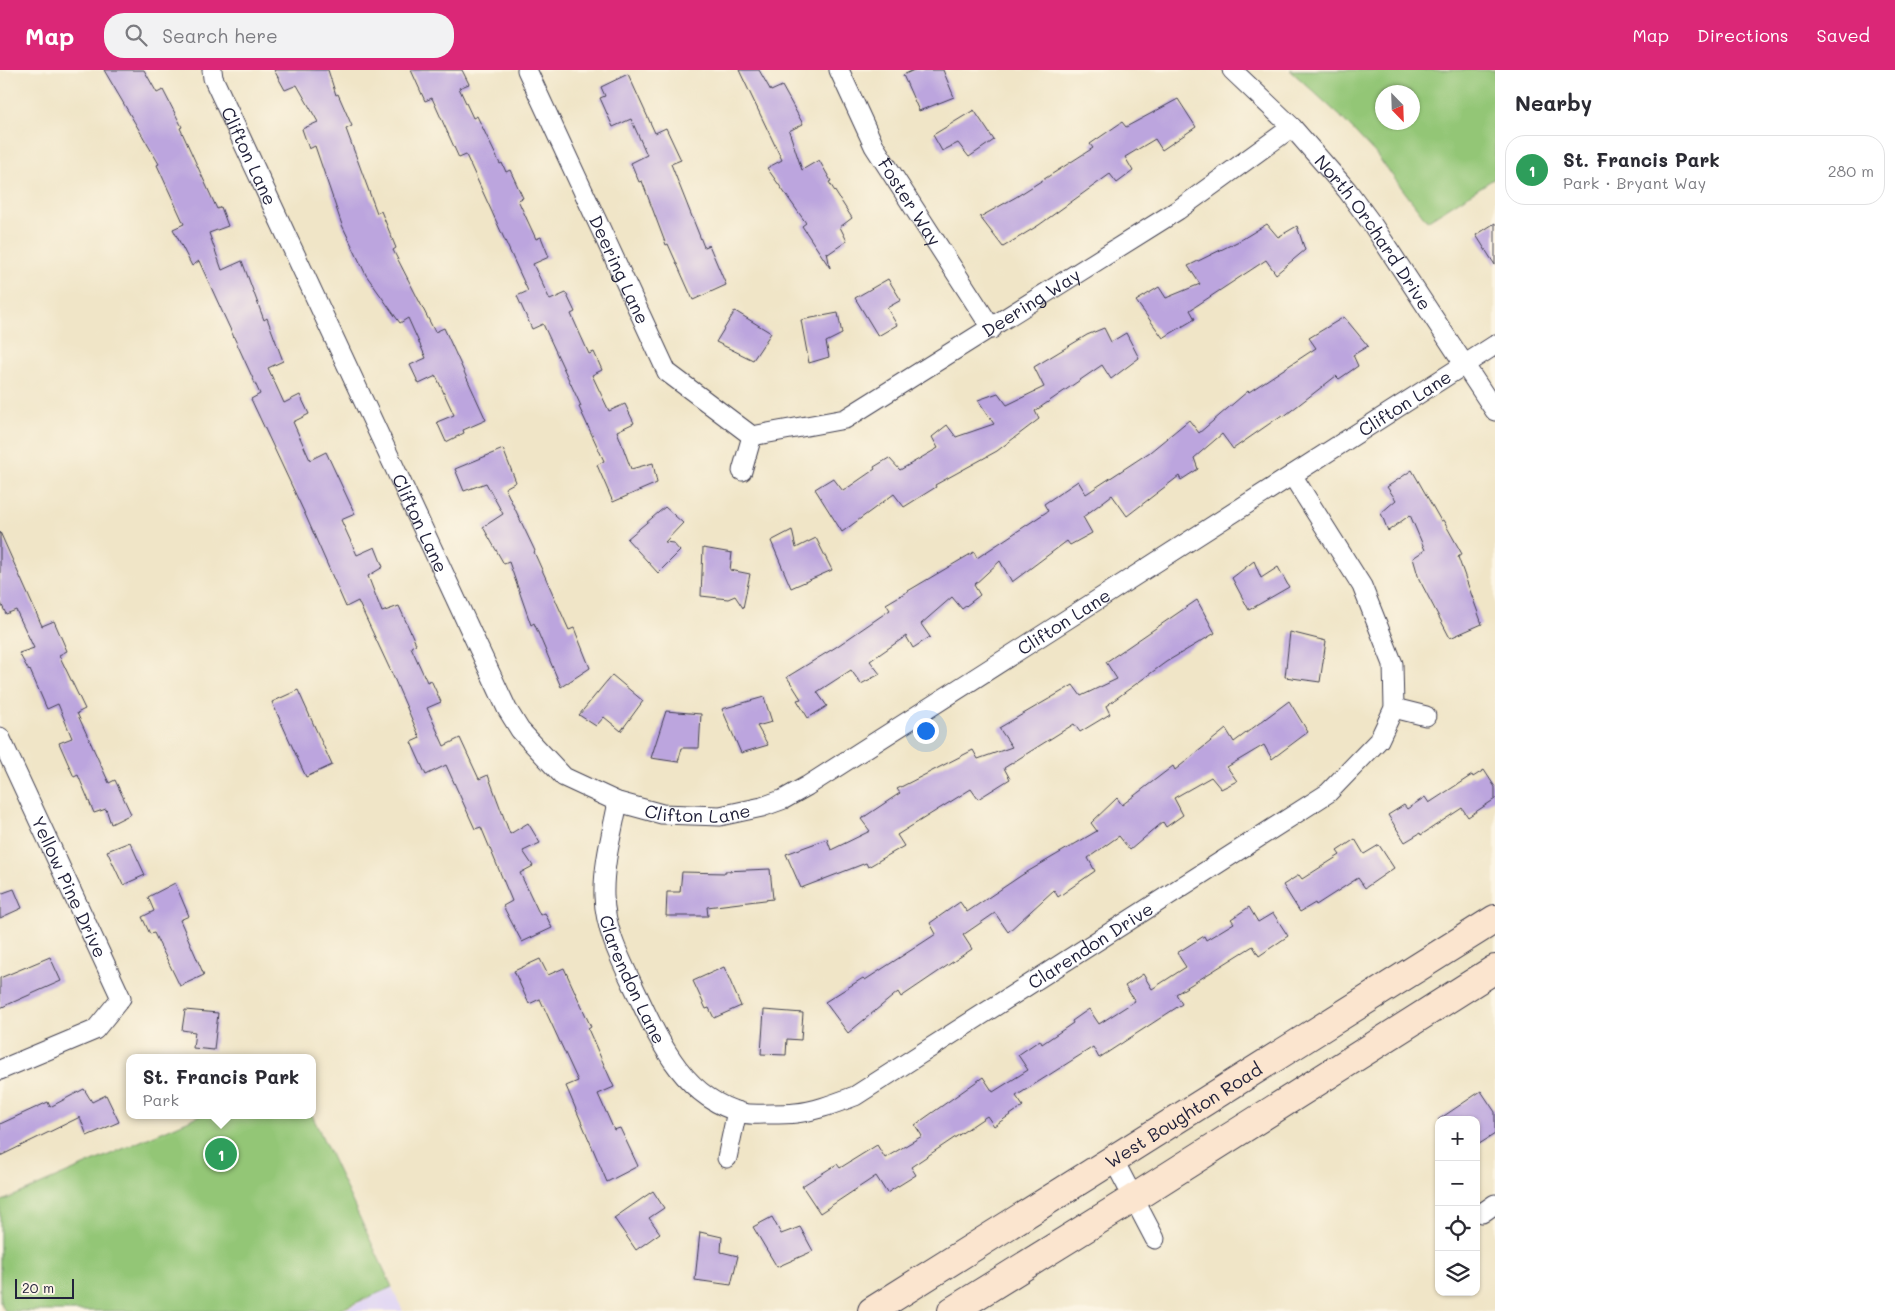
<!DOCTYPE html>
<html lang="en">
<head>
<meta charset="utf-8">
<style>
	body { margin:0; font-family:Mali,sans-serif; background:#f2f2f3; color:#2b2b33 }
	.controls { position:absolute; right:15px; bottom:15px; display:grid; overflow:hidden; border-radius:10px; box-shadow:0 1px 4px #0004 }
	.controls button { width:45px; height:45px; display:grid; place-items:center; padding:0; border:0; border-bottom:1px solid #e1e1e2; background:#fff; color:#2b2b33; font:25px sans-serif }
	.compass { position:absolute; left:1375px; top:15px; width:45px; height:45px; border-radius:50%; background:#fff; box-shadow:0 1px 4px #0004; rotate:157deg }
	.scale { position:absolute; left:15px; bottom:12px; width:59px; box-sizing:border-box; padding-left:5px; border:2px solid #22223b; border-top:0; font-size:14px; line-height:18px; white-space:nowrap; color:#22223b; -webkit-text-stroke:4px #fcf5e5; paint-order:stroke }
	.you { position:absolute; left:925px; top:660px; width:18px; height:18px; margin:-12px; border:4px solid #fff; border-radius:50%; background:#1a73e8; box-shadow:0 0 0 8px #1a73e833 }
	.badge { display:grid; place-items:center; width:32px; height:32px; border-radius:50%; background:#db2777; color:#fff; font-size:16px; font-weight:700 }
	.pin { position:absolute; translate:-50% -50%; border:2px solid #fff; box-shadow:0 1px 5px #0006 }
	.popup { position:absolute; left:126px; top:984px; width:190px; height:65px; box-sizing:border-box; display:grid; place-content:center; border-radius:10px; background:#fff; filter:drop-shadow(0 1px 4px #0005); font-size:16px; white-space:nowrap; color:#7c7c81 }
	.popup b { font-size:19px; color:#2b2b33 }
	.popup::after { content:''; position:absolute; left:50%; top:100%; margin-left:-10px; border:10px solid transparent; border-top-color:#fff }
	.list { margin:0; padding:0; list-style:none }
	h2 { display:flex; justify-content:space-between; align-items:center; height:65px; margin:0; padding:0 20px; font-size:21px }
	h2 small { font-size:16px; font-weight:400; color:#7c7c81 }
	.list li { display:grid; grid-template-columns:32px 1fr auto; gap:15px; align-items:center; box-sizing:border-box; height:70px; margin:0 10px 10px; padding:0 10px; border:1px solid #e1e1e2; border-radius:20px }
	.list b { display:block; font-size:19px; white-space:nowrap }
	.list p { margin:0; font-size:16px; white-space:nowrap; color:#7c7c81 }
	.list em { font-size:16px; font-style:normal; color:#7c7c81 }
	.icon { flex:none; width:28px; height:28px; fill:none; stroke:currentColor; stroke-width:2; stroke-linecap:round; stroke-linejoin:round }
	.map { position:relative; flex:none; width:1495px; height:1241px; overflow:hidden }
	header { display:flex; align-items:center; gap:30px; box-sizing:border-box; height:70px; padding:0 25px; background:#db2777; color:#fff }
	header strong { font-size:24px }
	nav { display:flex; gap:28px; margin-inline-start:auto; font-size:18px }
	.search { width:350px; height:45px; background:#f2f2f3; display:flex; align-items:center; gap:12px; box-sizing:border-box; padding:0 18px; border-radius:20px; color:#7c7c81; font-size:19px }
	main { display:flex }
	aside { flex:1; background:#fff }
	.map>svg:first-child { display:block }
</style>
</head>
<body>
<header>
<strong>Map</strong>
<div class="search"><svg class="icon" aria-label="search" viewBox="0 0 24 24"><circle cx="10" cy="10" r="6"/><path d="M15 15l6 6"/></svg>Search here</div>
<nav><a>Map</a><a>Directions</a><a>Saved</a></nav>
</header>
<main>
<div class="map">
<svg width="1495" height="1241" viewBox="0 0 1495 1241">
	<rect width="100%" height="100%" fill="#fcf5e5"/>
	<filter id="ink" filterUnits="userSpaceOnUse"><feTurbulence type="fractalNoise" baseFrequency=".02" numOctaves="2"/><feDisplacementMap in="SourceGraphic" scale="10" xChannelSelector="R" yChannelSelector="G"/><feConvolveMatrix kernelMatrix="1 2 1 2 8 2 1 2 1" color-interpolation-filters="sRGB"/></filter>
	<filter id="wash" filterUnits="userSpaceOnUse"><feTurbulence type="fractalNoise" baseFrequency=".0096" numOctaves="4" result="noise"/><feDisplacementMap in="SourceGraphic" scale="20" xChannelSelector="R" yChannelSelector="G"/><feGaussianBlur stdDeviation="1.12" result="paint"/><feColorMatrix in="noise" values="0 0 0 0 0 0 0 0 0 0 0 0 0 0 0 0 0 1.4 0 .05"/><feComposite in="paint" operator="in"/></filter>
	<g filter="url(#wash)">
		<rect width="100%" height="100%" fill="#f0e5c7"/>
		<!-- built -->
		<polygon fill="#dfd4f5" points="392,1217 403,1241 341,1241"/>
		<!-- green -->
		<g fill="#93c676" stroke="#5a7458" fill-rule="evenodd">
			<path d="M1290,0H1495V108L1427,151L1375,83L1339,45ZM1382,22H1412V52H1382Z"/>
			<polygon points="201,1045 312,1045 392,1217 337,1241 5,1241 0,1231 0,1132"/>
		</g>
		<g id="blocks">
			<!-- building -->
			<g fill="#bca5de">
				<polygon points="104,0 144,0 157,23 163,20 182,57 180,58 217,139 221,137 228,156 209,163 222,200 242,191 264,250 267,248 283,291 268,298 284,333 300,325 309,344 293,352 310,390 326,382 355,444 341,450 357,485 375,477 383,497 368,506 382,542 399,536 416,574 411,577 427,612 431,610 441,632 427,638 444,676 460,668 479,709 488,705 510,764 528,753 540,773 523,781 533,796 520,803 540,845 545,843 552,858 522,872 503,836 512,831 481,757 475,759 446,695 426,705 411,672 420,668 394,608 358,531 346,537 305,444 251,329 260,324 199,191 192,196 173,159 184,154 157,95 159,94"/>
				<polygon points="274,0 328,0 336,25 338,24 352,56 346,59 377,143 381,141 396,178 393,180 435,262 444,258 486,350 463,360 464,363 446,372 437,352 454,345 436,306 419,314 410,295 426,288 408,248 400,253 366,205 342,155 315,76 309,79 302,59 318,52 297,15 285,20"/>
				<polygon points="411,0 462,0 469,14 459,18 473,48 477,46 500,94 502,93 506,102 510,100 523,128 518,130 536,169 541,167 549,187 533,194 550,230 566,223 575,242 571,244 589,284 594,282 602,300 592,305 609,341 625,334 634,353 617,361 631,399 653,393 657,413 613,432 597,395 604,391 579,337 581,336 543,254 532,259 517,226 528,221 466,85 459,88 432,28 425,31"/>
				<polygon points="739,0 759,0 771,21 782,16 803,54 789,61 802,100 819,90 831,111 829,112 852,148 840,157 847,171 828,184 827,182 830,198 802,156 806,153 767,98 782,90"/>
				<polygon points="914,0 943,0 954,27 919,41 903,5"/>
				<polygon points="628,4 655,63 666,58 681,90 671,94 704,177 709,175 726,215 693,230 668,174 666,175 642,111 639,112 631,93 647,85 631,49 613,57 600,28 605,26 601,17"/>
				<polygon points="1178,29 1196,57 1162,80 1155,69 1125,87 1133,101 1117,113 1110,104 1039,155 1003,177 980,147 1016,127 1093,78 1090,74 1122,52 1126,57"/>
				<polygon points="974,40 994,70 969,87 958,73 942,81 933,65"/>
				<polygon points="1495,153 1495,195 1476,165"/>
				<polygon points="1267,154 1278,167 1297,156 1305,180 1276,204 1266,190 1190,240 1195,249 1163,268 1136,231 1159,217 1166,228 1200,214 1188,196 1241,170"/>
				<polygon points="888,209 901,230 887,238 897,255 878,266 855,228"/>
				<polygon points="735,241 771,263 753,290 716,272"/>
				<polygon points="838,243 842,264 826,272 829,287 809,293 801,250"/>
				<polygon points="1344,247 1368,276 1353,285 1358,296 1339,309 1336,306 1283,347 1282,345 1233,379 1222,364 1194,388 1198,399 1181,410 1179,406 1127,446 1112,425 1083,447 1092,463 1070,475 1067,471 1012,512 1000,491 974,515 980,525 962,539 952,527 921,554 930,567 913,578 906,566 870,591 880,604 861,614 851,600 817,622 827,636 808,648 797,630 801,629 787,607 836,577 890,540 886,534 974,482 977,488 1048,441 1044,434 1078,411 1086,424 1150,382 1189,350 1199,363 1248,321 1249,322 1316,278 1309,268"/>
				<polygon points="1104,258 1111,272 1126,263 1139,288 1111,309 1102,295 1035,341 1039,349 997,381 935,415 936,417 904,437 894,424 842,462 815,419 833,408 843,421 875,399 874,397 889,388 900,400 938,378 932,367 947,355 956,367 994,354 978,330 998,323 1007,335 1044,317 1034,297 1087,265"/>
				<polygon points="503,379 516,412 505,418 535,481 534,482 569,560 574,558 590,598 561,617 534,553 531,555 509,492 504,494 483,457 503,444 486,413 464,421 455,399"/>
				<polygon points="1412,400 1441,451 1443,450 1462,484 1458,487 1482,554 1450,568 1419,509 1413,488 1425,480 1410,445 1388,461 1381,443 1396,430 1387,417"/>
				<polygon points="665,437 683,453 665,472 673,473 680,481 658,503 627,469"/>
				<polygon points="792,460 796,478 816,468 832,500 791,518 771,471"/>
				<polygon points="0,462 42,556 54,551 67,581 59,585 85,639 77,643 109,713 115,710 131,744 111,754 106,739 94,743 78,705 74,707 59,673 72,668 58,634 47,639 30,600 29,601 19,583 34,578 16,540 6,544 0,531"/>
				<polygon points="703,478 732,483 730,500 750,504 743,538 735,526 728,529 701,526"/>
				<polygon points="1254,491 1261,508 1278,497 1289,517 1249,540 1232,508"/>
				<polygon points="1197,530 1215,563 1166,592 1106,636 1110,644 1080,662 1074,654 1004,698 1010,709 978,729 971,719 897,765 904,776 868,797 866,793 801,818 786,784 827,769 831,780 870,761 861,749 900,723 897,719 973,680 978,689 1012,677 999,658 1073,615 1081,626 1117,609 1106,592"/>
				<polygon points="1290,562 1326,571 1320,612 1285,607"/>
				<polygon points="612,605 643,631 621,661 604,647 596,656 579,645"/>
				<polygon points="298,620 332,695 306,707 272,632"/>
				<polygon points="764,627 772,652 757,656 768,675 741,683 722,639"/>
				<polygon points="1289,631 1308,662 1272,689 1264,675 1227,697 1237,711 1221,719 1211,707 1174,728 1183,745 1166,757 1163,752 1130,780 1119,766 1088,788 1095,801 1058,827 1054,820 1008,862 995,843 963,865 972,879 901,927 898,922 848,963 825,932 863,908 865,910 936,864 930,853 960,832 967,842 1022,805 1097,761 1091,753 1117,728 1122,735 1173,696 1175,700 1226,659 1234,672"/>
				<polygon points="666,641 701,644 699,678 682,678 678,692 651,688"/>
				<polygon points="1484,700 1495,717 1495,729 1468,747 1462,738 1421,765 1420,763 1405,772 1388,745 1404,735 1407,739 1425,727 1429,733 1472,705 1473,707"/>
				<polygon points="1355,769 1364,784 1379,775 1394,798 1365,818 1358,808 1316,835 1315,833 1300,842 1283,815 1299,805 1302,809 1340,785 1337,781"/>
				<polygon points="130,772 145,805 123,815 107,781"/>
				<polygon points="770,799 773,829 707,837 708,846 666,846 667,822 680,822 682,802 725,803 725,801"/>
				<polygon points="175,813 189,846 180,850 204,905 180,916 154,863 150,864 142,847 154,841 148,827"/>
				<polygon points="14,819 22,838 0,848 0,824"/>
				<polygon points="1249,837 1258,852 1273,843 1288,866 1259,886 1253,876 1176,924 1182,934 1099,988 1093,977 1016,1026 1023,1036 994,1056 987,1046 911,1097 916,1105 887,1123 876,1106 820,1143 802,1116 837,1094 840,1098 877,1075 885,1088 922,1066 915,1055 983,1007 993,1022 1028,1000 1018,985 1040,970 1042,974 1073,953 1072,951 1089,939 1099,954 1135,931 1125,916 1143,904 1152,919 1186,897 1177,883 1204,866 1206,870 1234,853 1231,849"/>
				<polygon points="50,887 61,911 0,938 0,908"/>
				<polygon points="540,889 548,905 564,898 591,957 588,959 614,1017 598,1024 614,1060 620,1058 638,1096 607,1112 566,1016 578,1011 540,929 529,934 514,901"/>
				<polygon points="724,897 741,936 714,948 709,938 706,939 693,911"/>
				<polygon points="185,940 218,943 214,980 193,978 195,962 182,960"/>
				<polygon points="764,940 803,943 801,970 787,969 786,985 761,984"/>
				<polygon points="84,1019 92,1032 106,1025 119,1052 87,1066 80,1047 0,1086 0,1054 48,1032 50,1037"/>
				<polygon points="1481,1021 1495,1042 1495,1064 1476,1076 1476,1050 1438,1050"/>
				<polygon points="653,1121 664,1138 649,1148 660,1163 636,1180 614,1148"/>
				<polygon points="772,1147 781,1164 800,1157 813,1181 777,1197 753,1157"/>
				<polygon points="700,1162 722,1167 721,1182 738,1186 731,1215 695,1210"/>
			</g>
		</g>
	</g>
	<g filter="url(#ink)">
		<use href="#blocks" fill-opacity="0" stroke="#413f50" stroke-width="1"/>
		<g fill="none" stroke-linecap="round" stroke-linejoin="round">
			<defs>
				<g id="minor">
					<path id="s1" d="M212,0L213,8L507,639L520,660L564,707L618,732L662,744L720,746L762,737L784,729L807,716L1495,275"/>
					<path id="s2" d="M527,0L667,302L752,366"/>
					<path id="s3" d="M839,0L874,76L992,259"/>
					<path id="s4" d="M1232,0L1292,57L1347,120L1372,154L1495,341"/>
					<path id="s5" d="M752,366L845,349L1178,140L1292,57"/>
					<polyline points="742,401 752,366"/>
					<polyline points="1394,638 1426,646"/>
					<path id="s6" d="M0,667L121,928L95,960L0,1000"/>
					<path id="s7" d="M618,732C612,763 603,795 604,826C605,862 623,894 638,926C661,975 686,1029 743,1043C751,1045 761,1044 770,1044C778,1044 788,1044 796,1043C816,1041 836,1033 855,1026L1328,723L1379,670L1394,638L1393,594L1362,516L1292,405"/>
					<polyline points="727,1088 737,1041"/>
					<polyline points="1113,1089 1155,1169"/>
					<polyline points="1482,1143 1495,1134"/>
				</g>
				<g id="secondary">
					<path id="s8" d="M872,1241L1495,849"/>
					<polyline points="952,1241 1134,1128 1495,899"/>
				</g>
			</defs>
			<!-- minor casing -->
			<use href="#minor" stroke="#413f50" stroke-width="21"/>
			<!-- secondary casing -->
			<use href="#secondary" stroke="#413f50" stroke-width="30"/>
			<!-- minor -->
			<use href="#minor" stroke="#fff" stroke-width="19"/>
			<!-- secondary -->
			<use href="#secondary" stroke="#fbe5cf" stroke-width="28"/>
		</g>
	</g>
	<g text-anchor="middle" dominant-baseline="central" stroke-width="4.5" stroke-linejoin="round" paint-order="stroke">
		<!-- street labels -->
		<g font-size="18" fill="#22223b" stroke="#fcf5e5">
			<text stroke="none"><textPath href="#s1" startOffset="94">Clifton Lane</textPath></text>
			<text stroke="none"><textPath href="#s3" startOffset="150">Foster Way</textPath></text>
			<text stroke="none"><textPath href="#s4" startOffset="216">North Orchard Drive</textPath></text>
			<text stroke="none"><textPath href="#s2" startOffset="220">Deering Lane</textPath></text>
			<text stroke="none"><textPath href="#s5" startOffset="314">Deering Way</textPath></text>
			<text stroke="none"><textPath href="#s1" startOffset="1759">Clifton Lane</textPath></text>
			<text stroke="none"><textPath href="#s1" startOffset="499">Clifton Lane</textPath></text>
			<text stroke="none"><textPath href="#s1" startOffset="1354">Clifton Lane</textPath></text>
			<text stroke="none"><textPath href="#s1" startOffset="934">Clifton Lane</textPath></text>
			<text stroke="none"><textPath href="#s6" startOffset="165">Yellow Pine Drive</textPath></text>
			<text stroke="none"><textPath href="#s7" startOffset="759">Clarendon Drive</textPath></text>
			<text stroke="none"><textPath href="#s7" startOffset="184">Clarendon Lane</textPath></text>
			<text stroke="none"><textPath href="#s8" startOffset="368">West Boughton Road</textPath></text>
		</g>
	</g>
</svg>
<div class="controls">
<button>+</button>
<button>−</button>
<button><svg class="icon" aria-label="locate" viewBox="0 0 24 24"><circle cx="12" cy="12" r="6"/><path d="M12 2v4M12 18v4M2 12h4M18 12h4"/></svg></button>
<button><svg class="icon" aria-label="layers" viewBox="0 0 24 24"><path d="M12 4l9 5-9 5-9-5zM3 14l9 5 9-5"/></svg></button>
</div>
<svg class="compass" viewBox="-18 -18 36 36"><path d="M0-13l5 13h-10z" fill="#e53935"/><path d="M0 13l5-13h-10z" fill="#7c7c81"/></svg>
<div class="scale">20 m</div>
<div class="you"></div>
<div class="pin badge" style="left:221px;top:1084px;background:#2e9e5b">1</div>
<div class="popup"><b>St. Francis Park</b>Park</div>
</div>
<aside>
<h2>Nearby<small></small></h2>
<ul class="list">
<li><span class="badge" style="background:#2e9e5b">1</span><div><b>St. Francis Park</b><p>Park · Bryant Way</p></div><em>280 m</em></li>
</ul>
</aside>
</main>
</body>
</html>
